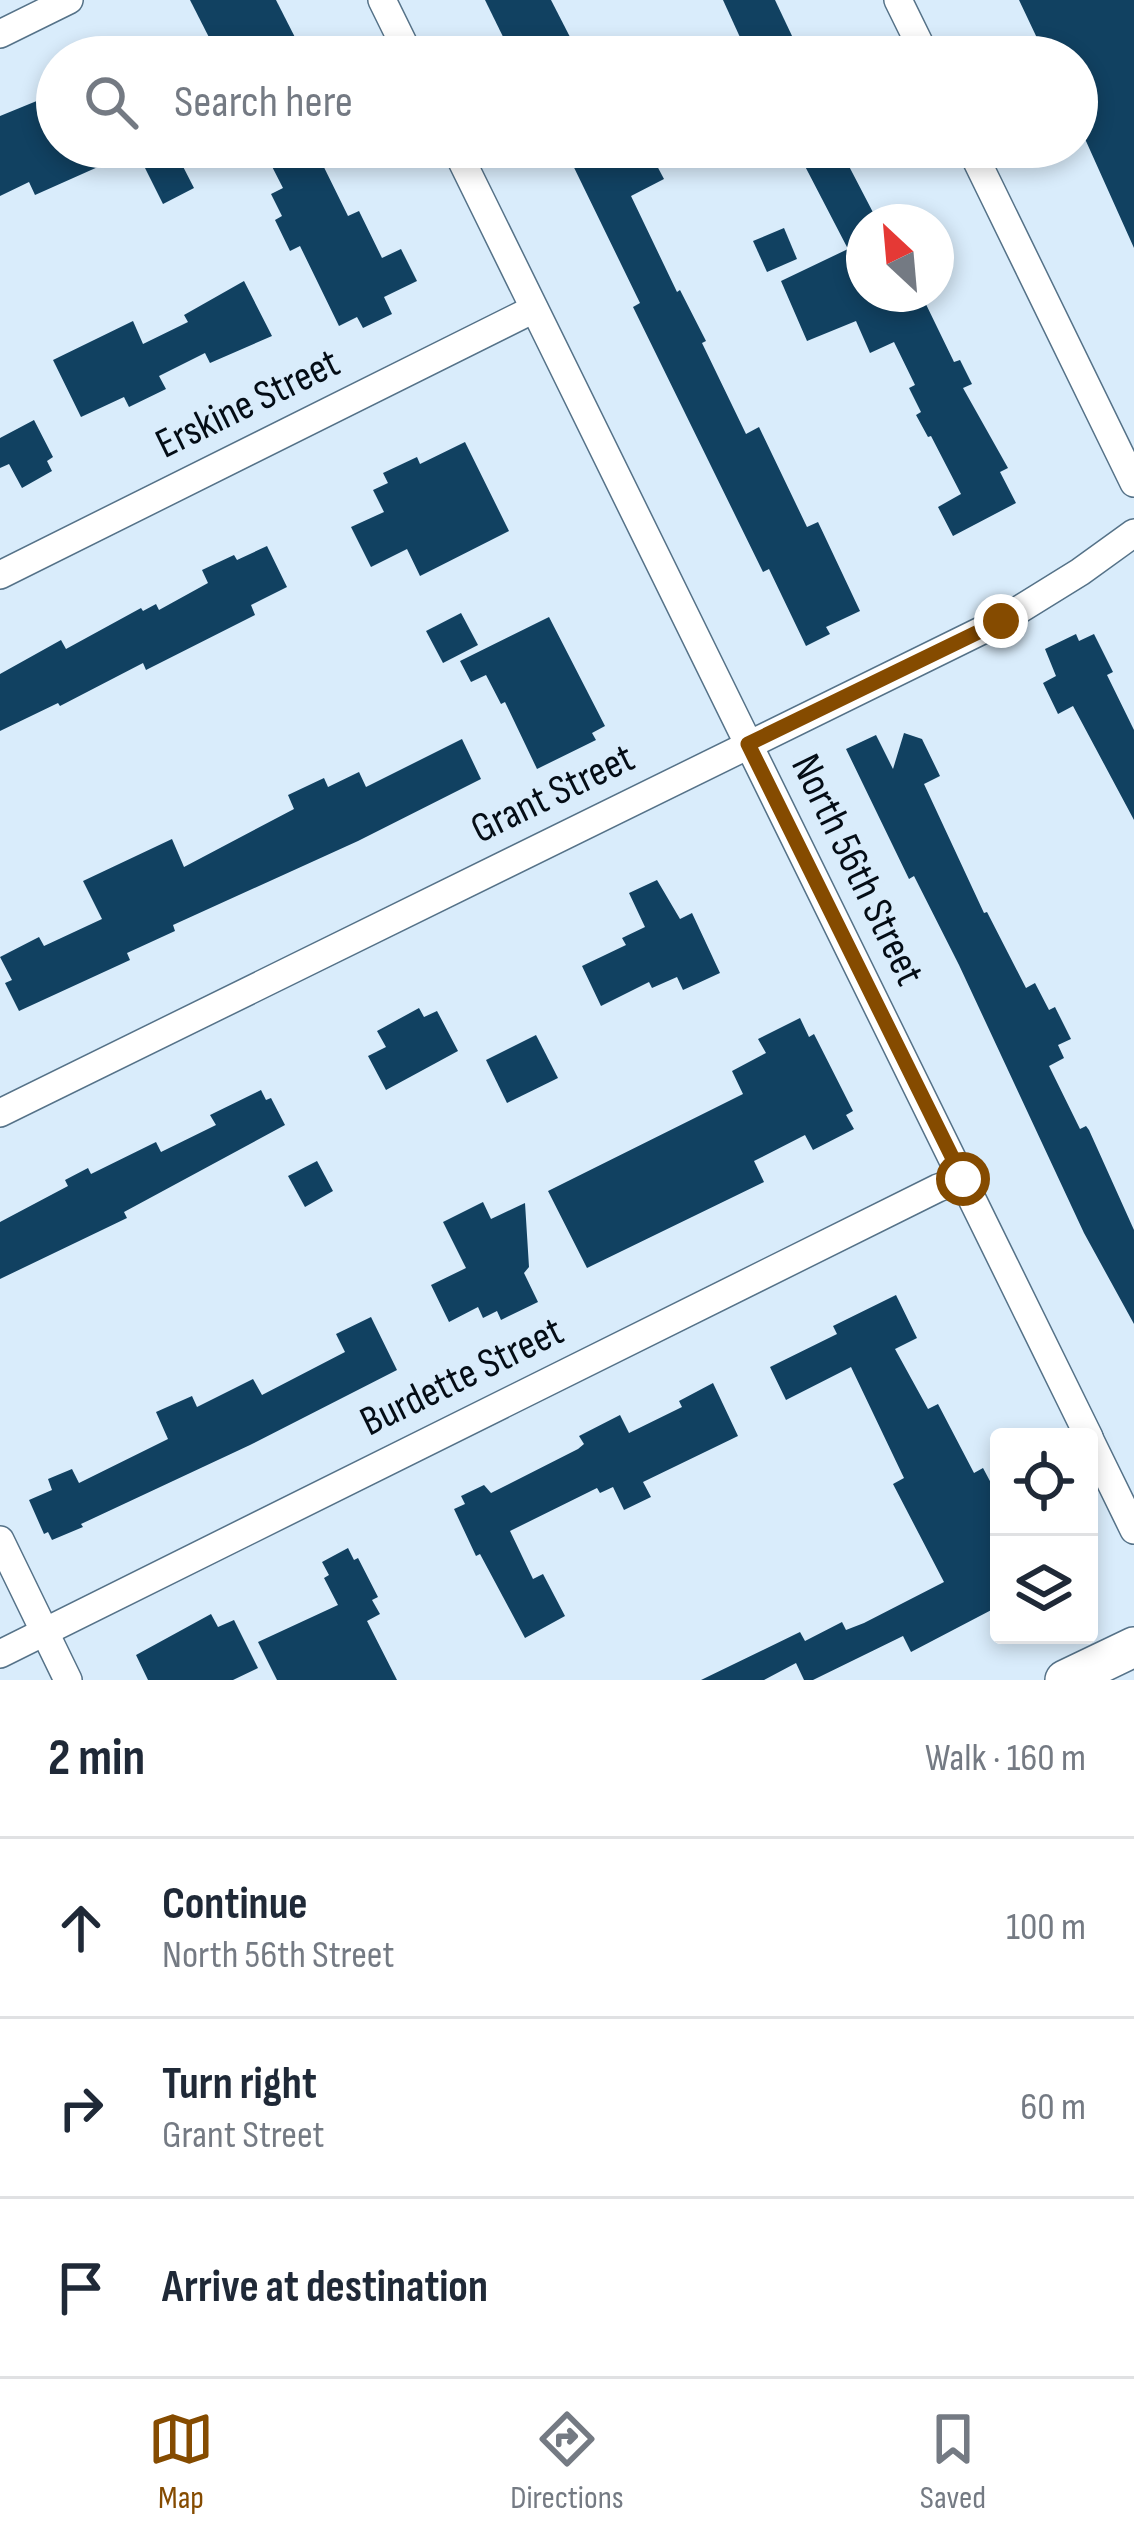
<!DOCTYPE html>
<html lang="en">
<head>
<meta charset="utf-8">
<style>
	body { margin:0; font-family:"Sofia Sans Condensed",sans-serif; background:#f2f2f3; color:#1f2937 }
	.controls { position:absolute; right:36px; bottom:36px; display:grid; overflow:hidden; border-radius:12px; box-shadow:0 6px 18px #0003 }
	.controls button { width:108px; height:108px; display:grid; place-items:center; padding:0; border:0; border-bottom:3px solid #e0e1e3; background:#fff; color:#1f2937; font:60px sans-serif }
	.compass { position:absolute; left:846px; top:204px; width:108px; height:108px; border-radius:50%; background:#fff; box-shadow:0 6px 18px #0003; rotate:334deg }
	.stop { position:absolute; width:36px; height:36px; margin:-27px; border:9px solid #854b00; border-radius:50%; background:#fff }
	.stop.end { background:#854b00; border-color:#fff; box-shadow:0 3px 12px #0008 }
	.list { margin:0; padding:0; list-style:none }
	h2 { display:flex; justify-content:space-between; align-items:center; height:156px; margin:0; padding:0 48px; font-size:51px }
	h2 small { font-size:39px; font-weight:400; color:#747a83 }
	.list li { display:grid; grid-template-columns:78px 1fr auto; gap:36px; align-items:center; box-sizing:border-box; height:180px; padding:0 48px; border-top:3px solid #e0e1e3 }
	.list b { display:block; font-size:45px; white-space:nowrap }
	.list p { margin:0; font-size:39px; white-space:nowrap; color:#747a83 }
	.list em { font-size:39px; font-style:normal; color:#747a83 }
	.icon { flex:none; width:66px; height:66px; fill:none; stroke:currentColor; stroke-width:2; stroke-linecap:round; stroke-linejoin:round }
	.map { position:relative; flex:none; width:1134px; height:1680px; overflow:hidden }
	.search { position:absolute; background:#fff; box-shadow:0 6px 18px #0003; left:36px; right:36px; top:36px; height:132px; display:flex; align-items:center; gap:30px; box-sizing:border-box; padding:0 42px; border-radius:66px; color:#747a83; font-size:45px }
	.sheet { height:696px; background:#fff }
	nav { display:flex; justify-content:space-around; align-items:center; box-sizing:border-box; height:168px; border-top:3px solid #e0e1e3; background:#fff; font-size:33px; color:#747a83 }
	nav a { display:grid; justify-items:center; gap:6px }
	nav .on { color:#854b00 }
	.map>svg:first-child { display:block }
</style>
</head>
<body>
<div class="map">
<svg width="1134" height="1680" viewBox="0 0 1134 1680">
	<rect width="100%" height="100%" fill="#d9ecfb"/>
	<!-- building -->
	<g fill="#114161">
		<polygon points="190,0 276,0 305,57 219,57"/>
		<polygon points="485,0 551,0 570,37 531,57 513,57"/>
		<polygon points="723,0 775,0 802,57 749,57"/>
		<polygon points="1019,0 1134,0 1134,248 1077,121 1077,57 1046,57"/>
		<polygon points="44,98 57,128 57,147 173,147 194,188 163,204 136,150 35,195 29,182 0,196 0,116"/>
		<polygon points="262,147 314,147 348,216 359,211 382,258 401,249 417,281 384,297 392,314 363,328 357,317 339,326 300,246 290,251 275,220 282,216 271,194 283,188"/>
		<polygon points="564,147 647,147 664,179 631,196 677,292 680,290 706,341 702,343 746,434 759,427 807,527 818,522 860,611 826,627 830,634 806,646 769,569 763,572 633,307 640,303"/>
		<polygon points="795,147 839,147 878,222 864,222 864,294 921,294 954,362 960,360 972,384 963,388 1008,468 1000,472 1016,503 953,536 938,507 961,494 931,436 928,437 916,415 921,412 909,388 915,385 894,342 870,353 856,321 807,341 781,281 848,249"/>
		<polygon points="784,228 797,259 767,272 753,241"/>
		<polygon points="244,281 272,336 210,363 205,353 159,376 166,389 129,407 124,397 81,417 53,360 133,321 143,344 188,322 184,315"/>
		<polygon points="34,420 53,457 47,461 52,471 22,488 9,464 0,468 0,438"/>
		<polygon points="465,442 509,531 420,576 407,549 371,567 351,527 384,512 373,490 388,483 383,473 417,457 420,464"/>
		<polygon points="267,546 287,587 251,605 255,615 146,670 143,663 60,706 58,703 0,731 0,674 61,640 66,649 141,608 143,611 156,604 159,610 208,583 202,570 234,555 237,560"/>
		<polygon points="461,613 478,645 443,663 426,631"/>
		<polygon points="549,617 605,726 592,733 596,740 537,769 505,702 501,704 486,675 471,682 460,661"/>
		<polygon points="1076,634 1079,641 1094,634 1113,672 1107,675 1134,730 1134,820 1073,706 1058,714 1043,683 1056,676 1045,649"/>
		<polygon points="904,733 922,739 940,776 924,784 984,913 987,912 1026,988 1035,983 1049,1010 1055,1007 1071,1039 1058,1045 1064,1058 1049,1066 1080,1129 1086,1126 1089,1130 1134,1230 1134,1324 1084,1233 959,965 914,876 909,879 846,749 876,735 893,769"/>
		<polygon points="462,739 481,779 358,841 173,925 175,931 127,953 130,960 19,1011 5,983 12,980 0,957 39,937 44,946 102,919 83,881 172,839 184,867 294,809 288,795 324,778 328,787 359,772 366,787"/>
		<polygon points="657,880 680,919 692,913 720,973 683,990 677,977 652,988 649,982 601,1006 582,966 626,945 622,938 645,927 629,893"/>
		<polygon points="419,1008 424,1017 437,1011 458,1051 386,1090 368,1056 386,1047 377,1031"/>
		<polygon points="800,1018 809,1037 814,1034 853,1111 846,1115 854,1129 813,1150 805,1135 754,1161 764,1182 587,1268 548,1191 743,1094 732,1071 766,1053 758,1039"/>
		<polygon points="536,1035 558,1078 507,1103 486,1060"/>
		<polygon points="261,1090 266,1100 271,1098 285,1125 124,1212 127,1218 0,1279 0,1222 68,1186 65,1180 88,1168 91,1174 156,1142 161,1152 216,1125 210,1115"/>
		<polygon points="317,1161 333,1191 305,1207 288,1176"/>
		<polygon points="483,1202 491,1219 525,1203 529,1267 524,1273 538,1302 501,1320 497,1311 483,1318 478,1307 449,1322 431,1285 466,1268 443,1222"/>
		<polygon points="896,1295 917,1338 895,1349 928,1409 938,1404 974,1473 983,1468 999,1498 999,1606 911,1652 903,1636 813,1680 804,1680 796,1663 764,1680 701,1680 800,1632 805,1641 842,1622 846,1630 864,1623 944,1582 893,1484 904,1478 851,1367 786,1400 770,1367 837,1334 833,1326"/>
		<polygon points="371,1317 397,1370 250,1445 81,1524 83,1527 52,1540 48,1532 44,1534 29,1500 52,1490 48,1479 72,1469 79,1483 168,1439 156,1412 192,1396 197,1407 253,1379 262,1395 345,1352 336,1334"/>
		<polygon points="713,1383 738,1436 643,1482 651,1497 624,1510 613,1487 600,1493 597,1488 510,1531 533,1579 543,1574 565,1616 525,1638 480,1554 476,1556 454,1509 465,1504 461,1496 484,1485 491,1493 578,1449 584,1444 579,1436 620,1415 629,1433 682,1407 679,1401"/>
		<polygon points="348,1548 354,1560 358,1558 378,1597 372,1600 380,1614 367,1621 397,1680 277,1680 258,1642 338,1605 324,1578 329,1575 322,1562"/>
		<polygon points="211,1614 218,1627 234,1620 258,1668 233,1680 148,1680 136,1655"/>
	</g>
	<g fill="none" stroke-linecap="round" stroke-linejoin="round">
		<defs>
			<g id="minor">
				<polyline points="382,0 410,57"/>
				<polyline points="898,0 926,57"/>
				<polyline points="0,34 69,0"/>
				<polyline points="455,147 1089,1437"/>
				<polyline points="970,147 1134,483"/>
				<polyline points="0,575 534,309"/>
				<polyline points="0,1113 1001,621 1080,572 1134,533"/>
				<polyline points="1089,1438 1134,1530"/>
				<polyline points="0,1540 68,1680"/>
				<polyline points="0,1654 938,1188 963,1179"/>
			</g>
			<polyline id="secondary" points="1065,1680 1134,1647"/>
		</defs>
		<!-- minor casing -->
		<use href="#minor" stroke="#557288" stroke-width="30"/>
		<!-- secondary casing -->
		<use href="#secondary" stroke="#557288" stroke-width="42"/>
		<!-- minor -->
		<use href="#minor" stroke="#fff" stroke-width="27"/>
		<!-- secondary -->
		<use href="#secondary" stroke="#fff" stroke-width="39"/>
	</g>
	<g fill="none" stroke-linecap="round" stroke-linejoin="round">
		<!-- route -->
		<polyline stroke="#854b00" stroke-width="15" points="963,1179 748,744 1001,621"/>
	</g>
	<g text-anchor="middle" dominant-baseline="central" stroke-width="12" stroke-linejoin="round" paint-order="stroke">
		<!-- street labels -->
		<g font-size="42" fill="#040d16" stroke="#d9ecfb">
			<text transform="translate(248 404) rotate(-26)">Erskine Street</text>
			<text transform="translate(553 794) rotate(-26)">Grant Street</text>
			<text transform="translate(857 870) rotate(64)">North 56th Street</text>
			<text transform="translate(462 1377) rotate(-26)">Burdette Street</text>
		</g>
	</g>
</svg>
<div class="controls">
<button><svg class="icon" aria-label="locate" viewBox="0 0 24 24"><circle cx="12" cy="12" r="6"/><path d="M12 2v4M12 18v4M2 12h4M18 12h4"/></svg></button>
<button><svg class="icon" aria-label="layers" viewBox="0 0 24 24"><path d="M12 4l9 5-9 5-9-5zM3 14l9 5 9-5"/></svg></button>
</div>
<svg class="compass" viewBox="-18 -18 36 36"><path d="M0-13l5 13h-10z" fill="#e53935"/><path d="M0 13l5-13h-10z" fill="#747a83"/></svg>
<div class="stop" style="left:963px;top:1179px"></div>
<div class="stop end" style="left:1001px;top:621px"></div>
<div class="search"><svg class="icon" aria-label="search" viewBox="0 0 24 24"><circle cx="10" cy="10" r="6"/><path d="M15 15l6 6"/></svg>Search here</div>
</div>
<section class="sheet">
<h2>2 min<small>Walk · 160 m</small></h2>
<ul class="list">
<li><svg class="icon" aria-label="ahead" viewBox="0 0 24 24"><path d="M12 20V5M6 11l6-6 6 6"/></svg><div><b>Continue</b><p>North 56th Street</p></div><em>100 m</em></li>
<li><svg class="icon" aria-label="right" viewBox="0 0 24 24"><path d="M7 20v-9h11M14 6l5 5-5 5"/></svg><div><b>Turn right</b><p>Grant Street</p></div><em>60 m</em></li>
<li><svg class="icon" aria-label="arrive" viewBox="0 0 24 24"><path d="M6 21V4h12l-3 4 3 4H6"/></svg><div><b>Arrive at destination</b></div></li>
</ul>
</section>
<nav>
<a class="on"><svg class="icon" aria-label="map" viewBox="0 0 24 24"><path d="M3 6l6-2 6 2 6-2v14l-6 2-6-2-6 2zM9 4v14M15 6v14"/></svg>Map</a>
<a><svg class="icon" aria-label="directions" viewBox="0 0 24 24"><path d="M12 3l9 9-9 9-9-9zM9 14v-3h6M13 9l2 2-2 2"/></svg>Directions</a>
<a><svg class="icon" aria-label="saved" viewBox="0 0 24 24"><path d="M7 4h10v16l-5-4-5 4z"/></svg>Saved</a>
</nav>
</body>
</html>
